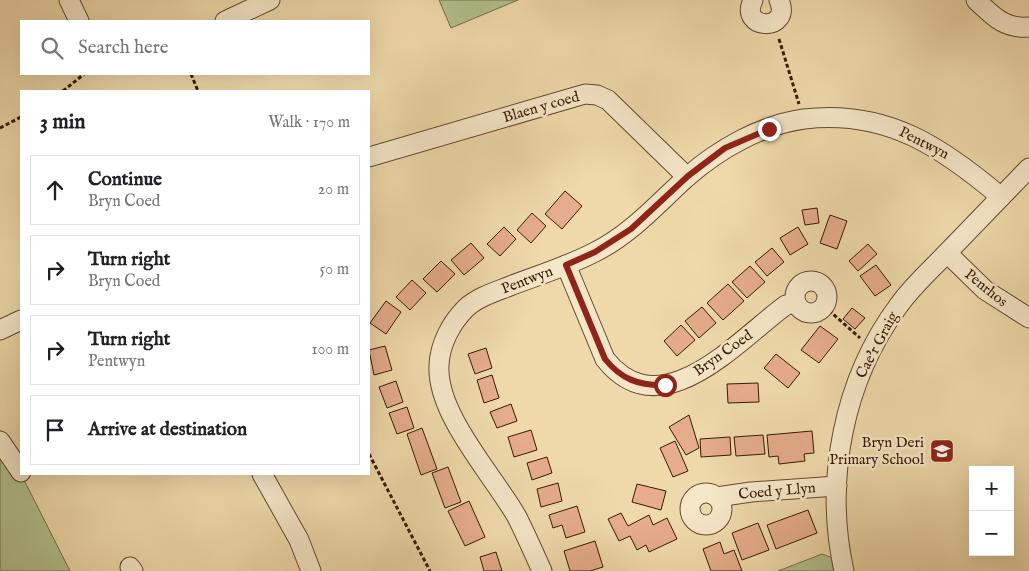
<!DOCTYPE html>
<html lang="en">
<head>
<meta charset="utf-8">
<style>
	body { margin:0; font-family:"IM FELL English",serif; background:#f6f6f6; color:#202124 }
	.controls { position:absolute; right:15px; bottom:15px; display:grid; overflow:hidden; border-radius:0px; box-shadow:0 5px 20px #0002 }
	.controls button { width:45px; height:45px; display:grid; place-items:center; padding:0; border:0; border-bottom:1px solid #e0e0e0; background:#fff; color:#202124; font:25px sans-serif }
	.stop { position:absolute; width:15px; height:15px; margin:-11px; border:4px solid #8f2418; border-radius:50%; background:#fff }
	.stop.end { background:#8f2418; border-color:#fff; box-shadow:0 1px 5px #0008 }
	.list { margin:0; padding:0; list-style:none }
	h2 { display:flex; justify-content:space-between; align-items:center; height:65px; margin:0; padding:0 20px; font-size:21px }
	h2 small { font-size:16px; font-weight:400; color:#757577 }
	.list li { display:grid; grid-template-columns:32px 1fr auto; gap:15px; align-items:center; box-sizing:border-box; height:70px; margin:0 10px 10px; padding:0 10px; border:1px solid #e0e0e0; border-radius:0px }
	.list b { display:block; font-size:19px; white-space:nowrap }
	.list p { margin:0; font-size:16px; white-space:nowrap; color:#757577 }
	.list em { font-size:16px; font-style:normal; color:#757577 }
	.icon { flex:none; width:28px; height:28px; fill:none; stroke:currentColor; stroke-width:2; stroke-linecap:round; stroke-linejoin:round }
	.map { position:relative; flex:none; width:1029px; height:571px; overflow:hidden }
	.search { position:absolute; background:#fff; box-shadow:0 5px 20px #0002; left:20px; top:20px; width:350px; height:55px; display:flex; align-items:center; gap:12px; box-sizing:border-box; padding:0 18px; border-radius:0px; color:#757577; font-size:19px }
	.panel { position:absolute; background:#fff; box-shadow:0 5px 20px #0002; left:20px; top:90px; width:350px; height:385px; border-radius:0px }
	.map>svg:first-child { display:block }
</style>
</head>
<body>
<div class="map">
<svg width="1029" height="571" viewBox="0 0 1029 571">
	<rect width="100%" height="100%" fill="#efd9aa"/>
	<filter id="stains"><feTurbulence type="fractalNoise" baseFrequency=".004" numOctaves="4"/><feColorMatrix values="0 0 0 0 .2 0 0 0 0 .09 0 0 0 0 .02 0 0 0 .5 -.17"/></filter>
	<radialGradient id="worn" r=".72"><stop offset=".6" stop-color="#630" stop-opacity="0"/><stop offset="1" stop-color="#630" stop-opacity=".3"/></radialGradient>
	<!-- green -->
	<g fill="#b2c08d" stroke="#746e48">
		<polygon points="439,0 518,0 451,28"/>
		<polygon points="0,440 20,472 70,571 0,571"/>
		<polygon points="822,554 833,558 837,571 778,571"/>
	</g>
	<!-- building -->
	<g fill="#e6ac8b" stroke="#361b02">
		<polygon points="565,191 582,206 562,229 545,214"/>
		<polygon points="817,208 819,223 805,225 802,210"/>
		<polygon points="532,213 546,226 531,243 517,230"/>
		<polygon points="830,215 847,221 837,249 820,243"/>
		<polygon points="504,227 516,239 500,256 487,244"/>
		<polygon points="798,227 808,244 790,255 780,238"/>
		<polygon points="471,243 484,258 464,275 451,260"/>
		<polygon points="868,244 877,254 858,271 849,261"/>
		<polygon points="772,248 784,262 767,276 755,262"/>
		<polygon points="441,261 455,274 437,292 423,279"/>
		<polygon points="876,265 891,285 875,296 860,276"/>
		<polygon points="750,266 765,282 747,298 732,282"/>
		<polygon points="412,280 426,293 410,310 396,297"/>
		<polygon points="728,284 744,301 723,320 707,303"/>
		<polygon points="386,301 401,312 386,334 370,323"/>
		<polygon points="702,307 716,323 699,338 685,321"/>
		<polygon points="852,308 865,318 855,329 843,319"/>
		<polygon points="681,325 695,340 677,356 664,341"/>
		<polygon points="820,326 838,339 819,363 801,350"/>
		<polygon points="385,346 392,370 374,375 369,350"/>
		<polygon points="486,348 492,368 475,374 468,354"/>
		<polygon points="776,354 800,373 788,388 764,368"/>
		<polygon points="492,375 499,398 484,403 477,380"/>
		<polygon points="396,381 403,402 387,408 379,387"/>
		<polygon points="758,383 759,402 728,403 727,384"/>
		<polygon points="511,404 517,421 497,428 490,412"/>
		<polygon points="407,407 414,428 397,434 389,413"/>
		<polygon points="689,415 699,448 686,455 669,427"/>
		<polygon points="422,428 437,469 421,475 407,434"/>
		<polygon points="531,430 537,450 514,457 508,437"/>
		<polygon points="812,431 814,453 804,454 805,461 779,464 778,456 769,457 767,435"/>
		<polygon points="763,435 765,454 736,456 734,437"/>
		<polygon points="730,437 731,455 701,457 700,439"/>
		<polygon points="675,441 688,471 673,477 660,448"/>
		<polygon points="547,457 552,473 532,480 527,463"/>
		<polygon points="448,467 461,502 445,508 432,473"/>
		<polygon points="558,483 562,501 541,507 537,489"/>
		<polygon points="637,484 666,491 661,510 632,502"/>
		<polygon points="469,501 485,537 465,546 448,511"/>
		<polygon points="577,506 585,532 566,538 562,525 553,528 549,515"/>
		<polygon points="808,510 817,533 776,549 767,525"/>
		<polygon points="621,513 628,526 649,515 653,525 667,518 677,539 649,552 646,545 637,550 630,536 619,541 608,519"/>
		<polygon points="758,523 769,550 742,560 732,533"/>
		<polygon points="595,541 603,567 590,571 570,571 564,551"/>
		<polygon points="720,542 724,554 734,550 742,571 711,571 703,549"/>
		<polygon points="496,552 502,571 484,571 480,557"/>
	</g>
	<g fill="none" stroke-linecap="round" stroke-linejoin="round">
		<defs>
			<g id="minor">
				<polyline points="69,0 79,21"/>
				<path d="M753,0C738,31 793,32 779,0"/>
				<path d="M976,0C993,16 1004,29 1029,27"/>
				<polyline points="225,21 270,0"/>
				<polyline points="369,157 585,94 597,95 608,100 687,177"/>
				<polyline points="947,253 985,290 1029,318"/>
				<path d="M566,265L605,359C661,430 738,340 786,305L796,303"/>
				<circle cx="811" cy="297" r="16"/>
				<polyline points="0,330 21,320"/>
				<polyline points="0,441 21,472"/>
				<polyline points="262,474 299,540 311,571"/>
				<circle cx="706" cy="509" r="16"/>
				<polyline points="717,497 751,492 837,486"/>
				<polyline points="130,567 133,571"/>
				<path d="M542,571C534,553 526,535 517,517C493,475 436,414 439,365C440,344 451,323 466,308C478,297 495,292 510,286C539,275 568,266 595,252C631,234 657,204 687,177C719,149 761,125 804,119C886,109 942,147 1001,197"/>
				<path d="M844,571C824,481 843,380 899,305C911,288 927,273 942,258C971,228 1000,198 1029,168"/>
			</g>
		</defs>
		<!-- minor casing -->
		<use href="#minor" stroke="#644a2c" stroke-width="21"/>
		<!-- path -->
		<g stroke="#361b02" stroke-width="3" stroke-dasharray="4 2.5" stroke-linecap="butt">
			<polyline points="779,39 799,104"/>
			<polyline points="191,74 198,91"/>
			<polyline points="63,91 84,74"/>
			<polyline points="0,128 21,117"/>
			<polyline points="824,306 860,338"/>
			<polyline points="369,454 430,571"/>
		</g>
		<!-- minor -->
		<use href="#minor" stroke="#f5e6c8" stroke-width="19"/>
	</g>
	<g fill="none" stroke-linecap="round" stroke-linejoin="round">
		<!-- route -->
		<path stroke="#8f2418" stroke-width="6" d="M665,385C639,386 621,379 605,359L566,265L595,252L631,229L688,176L725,148L769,129"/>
	</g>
	<!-- icons -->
	<defs>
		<symbol id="school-square" viewBox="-11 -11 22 22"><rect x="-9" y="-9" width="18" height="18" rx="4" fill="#8f2418" stroke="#f5e6c8"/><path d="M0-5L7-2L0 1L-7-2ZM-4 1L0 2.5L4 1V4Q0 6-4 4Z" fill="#fff"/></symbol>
	</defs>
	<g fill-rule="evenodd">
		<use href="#school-square" x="928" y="437" width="28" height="28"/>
	</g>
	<g text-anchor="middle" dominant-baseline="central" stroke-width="5" stroke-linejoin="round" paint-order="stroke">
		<!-- street labels -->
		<g font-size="15" fill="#361b02" stroke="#f5e6c8">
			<text transform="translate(541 107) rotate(-16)">Blaen y coed</text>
			<text transform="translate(924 143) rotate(27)">Pentwyn</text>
			<text transform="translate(527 280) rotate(-21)">Pentwyn</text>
			<text transform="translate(986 288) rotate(39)">Penrhos</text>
			<text transform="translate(877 345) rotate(-62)">Cae'r Graig</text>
			<text transform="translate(723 353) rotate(-35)">Bryn Coed</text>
			<text transform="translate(777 491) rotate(-5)">Coed y Llyn</text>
		</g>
		<!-- poi labels -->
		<g font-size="15" fill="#361b02" stroke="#f5e6c8" text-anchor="end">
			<text x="924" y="442">Bryn Deri<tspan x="924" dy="17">Primary School</tspan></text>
		</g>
	</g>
	<rect width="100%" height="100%" filter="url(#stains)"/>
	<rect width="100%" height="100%" fill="url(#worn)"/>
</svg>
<div class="controls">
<button>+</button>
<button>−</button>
</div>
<div class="stop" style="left:665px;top:385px"></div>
<div class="stop end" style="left:769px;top:129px"></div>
<div class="search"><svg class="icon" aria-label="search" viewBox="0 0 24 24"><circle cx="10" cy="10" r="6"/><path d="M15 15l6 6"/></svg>Search here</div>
<section class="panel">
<h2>3 min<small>Walk · 170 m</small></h2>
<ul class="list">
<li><svg class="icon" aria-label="ahead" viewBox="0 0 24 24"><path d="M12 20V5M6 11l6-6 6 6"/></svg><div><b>Continue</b><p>Bryn Coed</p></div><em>20 m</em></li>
<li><svg class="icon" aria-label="right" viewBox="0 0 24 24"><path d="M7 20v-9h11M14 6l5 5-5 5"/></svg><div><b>Turn right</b><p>Bryn Coed</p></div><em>50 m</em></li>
<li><svg class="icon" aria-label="right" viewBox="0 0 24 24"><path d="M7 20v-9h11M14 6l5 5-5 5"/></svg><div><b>Turn right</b><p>Pentwyn</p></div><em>100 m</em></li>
<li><svg class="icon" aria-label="arrive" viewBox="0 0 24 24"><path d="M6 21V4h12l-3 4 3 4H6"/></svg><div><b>Arrive at destination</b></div></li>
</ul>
</section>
</div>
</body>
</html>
